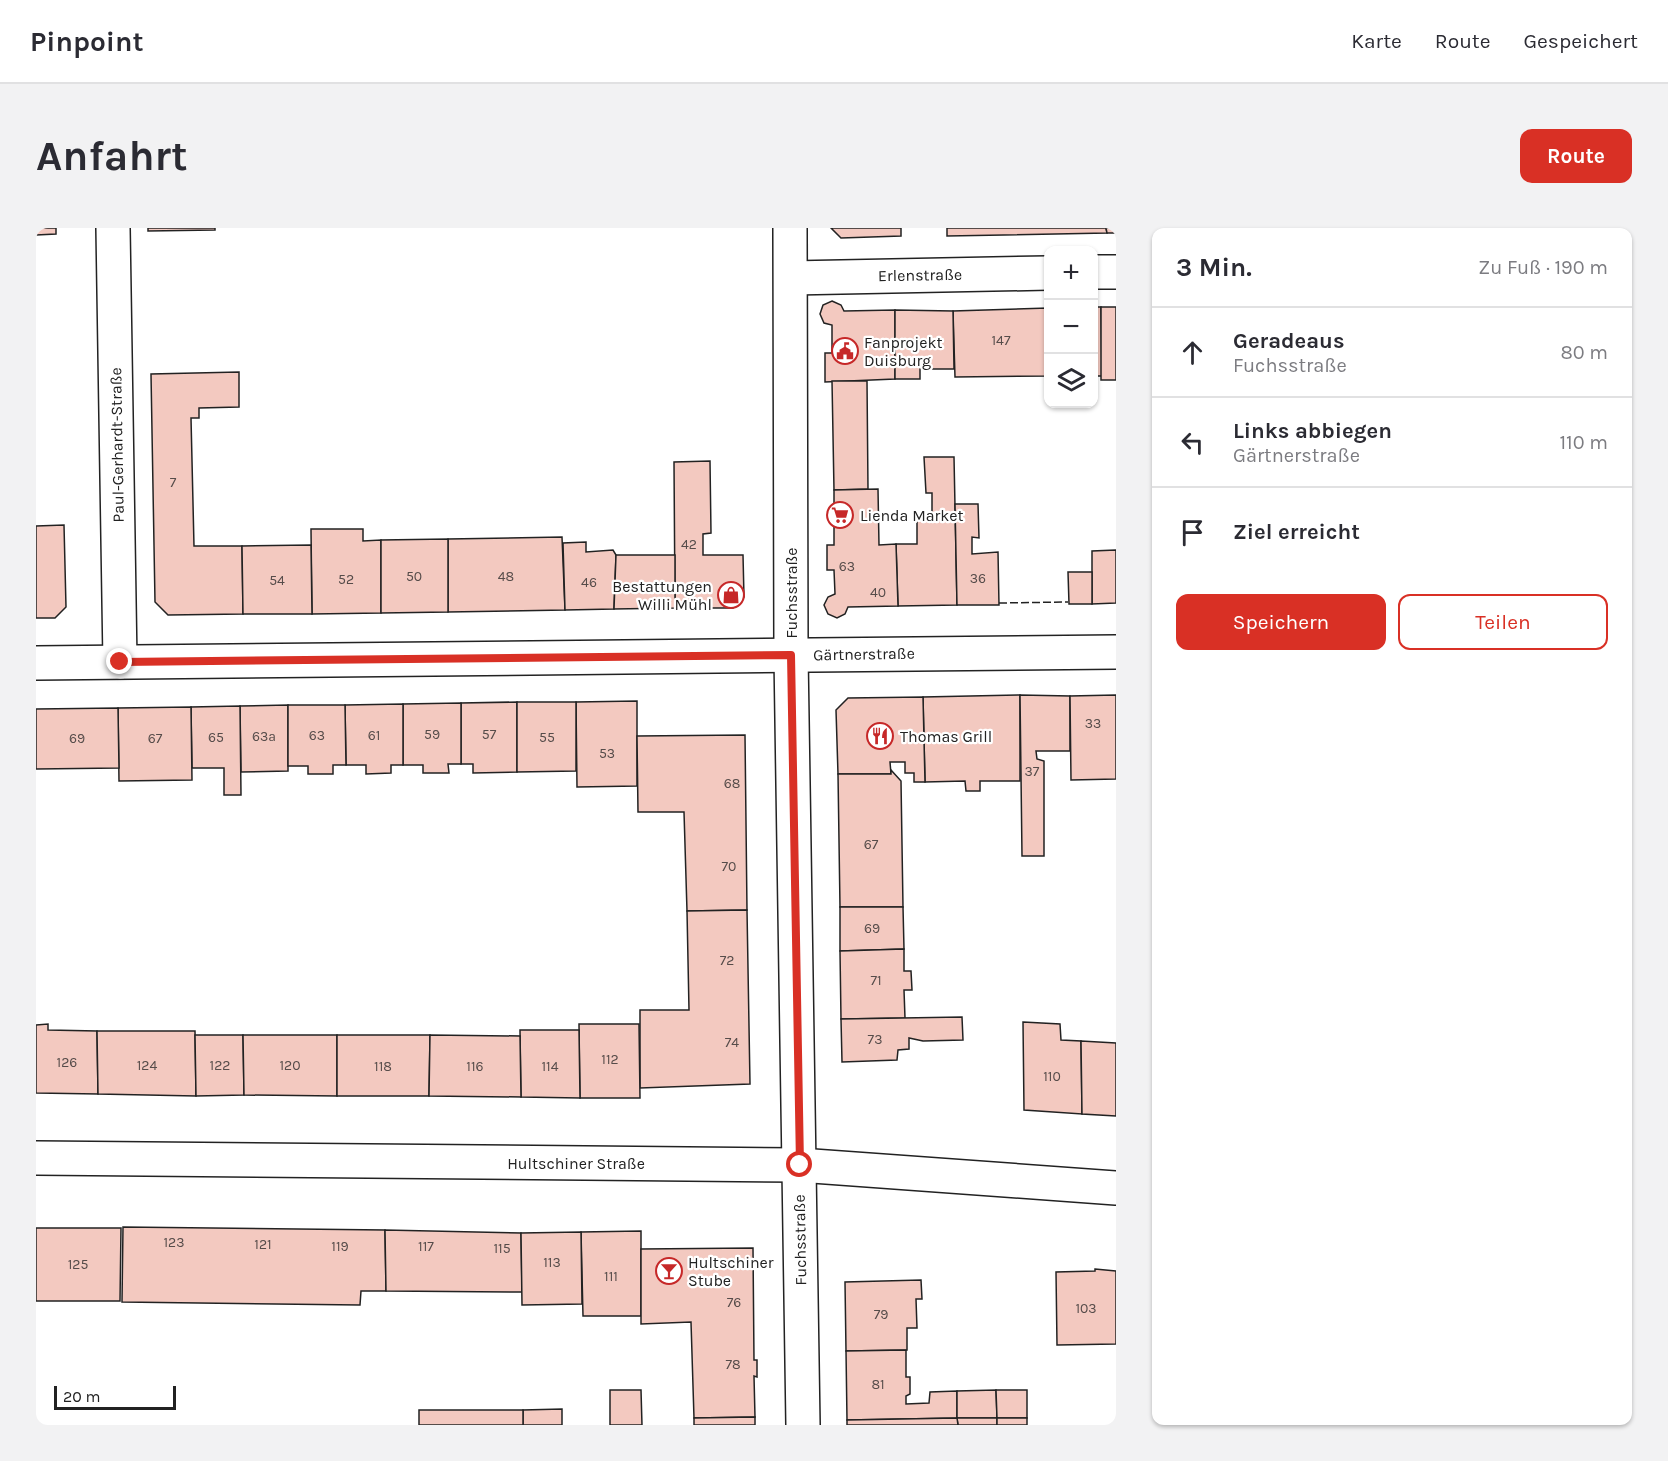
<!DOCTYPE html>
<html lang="de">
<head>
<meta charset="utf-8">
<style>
	body { margin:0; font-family:Karla,sans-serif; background:#f2f2f3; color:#2b2b33 }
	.controls { position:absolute; right:18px; top:18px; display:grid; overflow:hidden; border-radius:12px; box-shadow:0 2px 4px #0004 }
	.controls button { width:54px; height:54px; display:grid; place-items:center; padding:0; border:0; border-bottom:2px solid #e1e1e2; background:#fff; color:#2b2b33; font:30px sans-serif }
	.scale { position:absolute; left:18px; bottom:15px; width:122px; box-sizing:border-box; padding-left:6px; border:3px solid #222; border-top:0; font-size:16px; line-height:21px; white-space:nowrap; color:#222; -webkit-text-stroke:4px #fff; paint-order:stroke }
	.stop { position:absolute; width:18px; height:18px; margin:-14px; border:4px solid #d93025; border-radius:50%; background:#fff }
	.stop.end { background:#d93025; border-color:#fff; box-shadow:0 2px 6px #0008 }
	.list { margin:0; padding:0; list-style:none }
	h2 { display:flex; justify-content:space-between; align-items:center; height:78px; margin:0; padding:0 24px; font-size:26px }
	h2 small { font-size:20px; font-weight:400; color:#7c7c81 }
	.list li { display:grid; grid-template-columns:39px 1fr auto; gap:18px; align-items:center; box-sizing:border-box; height:90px; padding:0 24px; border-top:2px solid #e1e1e2 }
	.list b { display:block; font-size:22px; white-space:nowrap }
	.list p { margin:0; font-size:20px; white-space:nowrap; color:#7c7c81 }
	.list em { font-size:20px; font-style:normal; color:#7c7c81 }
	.actions { display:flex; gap:12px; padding:18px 24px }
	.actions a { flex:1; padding:14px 0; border:2px solid #d93025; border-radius:12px; text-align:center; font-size:21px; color:#d93025 }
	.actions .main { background:#d93025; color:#fff }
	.icon { flex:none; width:33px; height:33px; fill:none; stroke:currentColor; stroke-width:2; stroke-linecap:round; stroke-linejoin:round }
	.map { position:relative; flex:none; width:1080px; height:1197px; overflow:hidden; border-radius:12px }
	header { display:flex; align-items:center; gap:36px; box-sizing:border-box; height:84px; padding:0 30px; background:#fff; border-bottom:2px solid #e1e1e2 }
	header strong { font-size:28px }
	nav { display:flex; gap:33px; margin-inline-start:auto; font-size:21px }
	.intro { display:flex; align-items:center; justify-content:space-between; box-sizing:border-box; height:144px; padding:0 36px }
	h1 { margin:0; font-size:42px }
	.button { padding:15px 27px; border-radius:12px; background:#d93025; color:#fff; font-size:21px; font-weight:700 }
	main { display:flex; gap:36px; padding:0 36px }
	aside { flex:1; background:#fff; border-radius:12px; box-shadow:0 2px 4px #0004 }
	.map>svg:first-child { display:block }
</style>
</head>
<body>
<header>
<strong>Pinpoint</strong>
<nav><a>Karte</a><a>Route</a><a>Gespeichert</a></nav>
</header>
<div class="intro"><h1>Anfahrt</h1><a class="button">Route</a></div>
<main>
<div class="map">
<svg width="1080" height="1197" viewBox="0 0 1080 1197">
	<rect width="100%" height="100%" fill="#fff"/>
	<!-- building -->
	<g fill="#f3c9c0" stroke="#222" stroke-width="1.5">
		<polygon points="0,0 20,0 20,6 0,7"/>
		<polygon points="112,0 179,0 179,2 112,3"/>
		<polygon points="795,0 865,0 865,8 805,10"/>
		<polygon points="911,0 1070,0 1071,5 911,8"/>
		<polygon points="1070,0 1080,0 1080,5 1071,5"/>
		<polygon points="796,73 805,77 808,83 859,82 859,151 789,154 789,125 796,125 796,97 788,95 784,86 787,77"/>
		<polygon points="1058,79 1065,79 1066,148 1058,148"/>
		<rect x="1065" y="79" width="15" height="73"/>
		<polygon points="1012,80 1012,148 919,149 917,83"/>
		<polygon points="859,82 917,83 918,141 884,141 884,151 859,151"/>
		<polygon points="203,144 203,179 163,180 163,190 155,190 158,318 206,318 207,386 132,387 119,374 115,146"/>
		<polygon points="796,153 831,153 832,261 798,262"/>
		<polygon points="888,229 918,229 921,377 862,378 860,316 881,316 881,289 896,288 896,265 890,265"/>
		<polygon points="674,233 675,305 667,306 667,327 707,327 708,369 697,380 639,380 638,234"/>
		<polygon points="842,261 843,317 860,316 862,378 812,379 809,386 801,390 792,386 788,377 792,369 799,366 798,342 791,342 791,317 798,317 798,262"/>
		<polygon points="919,276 942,276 943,310 936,309 936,326 962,324 963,377 921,377"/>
		<polygon points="28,297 30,379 19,390 0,390 0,298"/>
		<polygon points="275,301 327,301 327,313 345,312 345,385 276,386"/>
		<polygon points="526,309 529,382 412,384 412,311"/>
		<polygon points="412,311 412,384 345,385 345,312"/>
		<polygon points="550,314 550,324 577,322 580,327 578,381 529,382 527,315"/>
		<polygon points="275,317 276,386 207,386 206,318"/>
		<polygon points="1080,322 1080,375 1056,376 1056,323"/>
		<polygon points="580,327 639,327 639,380 578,381"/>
		<polygon points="1032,344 1056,344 1056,376 1033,376"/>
		<polygon points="984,467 984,553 944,553 944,563 930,563 929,553 889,554 887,469"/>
		<polygon points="984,467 1034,468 1034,523 1000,523 1001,531 1008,533 1008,628 986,628"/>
		<polygon points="1080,467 1080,551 1035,552 1034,468"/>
		<polygon points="887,469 889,554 878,554 878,545 869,545 869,534 854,534 855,546 802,546 800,482 812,470"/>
		<polygon points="601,473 601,558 541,559 540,474"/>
		<polygon points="481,474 481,544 437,545 437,536 425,536 425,475"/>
		<polygon points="481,474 540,474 540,543 481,544"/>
		<polygon points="425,475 425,536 412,536 413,545 387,545 387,537 367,537 367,476"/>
		<polygon points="367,476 367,537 355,537 355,545 330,546 330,537 310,537 309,477"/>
		<polygon points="252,477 252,543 205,544 204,478"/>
		<polygon points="252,477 309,477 310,537 297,537 297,546 272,546 272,538 252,538"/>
		<polygon points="204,478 205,567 188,567 188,540 156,540 155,479"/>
		<polygon points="155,479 156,552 83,553 82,480"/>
		<polygon points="82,480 83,540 0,541 0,481"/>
		<polygon points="709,507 711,682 651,683 648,584 602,584 601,508"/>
		<polygon points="855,542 865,553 867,679 804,679 802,546 855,546"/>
		<polygon points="804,679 867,679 868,721 804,723"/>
		<polygon points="711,682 714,856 604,860 604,782 653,782 651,683"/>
		<polygon points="868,721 868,743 875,743 876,762 868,762 869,790 805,791 804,723"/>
		<polygon points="926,789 927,812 887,813 873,810 873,821 862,822 861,832 806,834 805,791"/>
		<polygon points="987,794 1024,796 1025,812 1045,813 1046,886 988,882"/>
		<polygon points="12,796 12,802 61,803 62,866 0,865 0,797"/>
		<polygon points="543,796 603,796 604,870 544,870"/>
		<polygon points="484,802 543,802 544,870 485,869"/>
		<polygon points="61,803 159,803 160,868 62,866"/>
		<polygon points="159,807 207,807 208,867 160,868"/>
		<polygon points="207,807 301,807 301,868 208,867"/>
		<polygon points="301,807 394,807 393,868 301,868"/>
		<polygon points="394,807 484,808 485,869 393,868"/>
		<polygon points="1045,813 1080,815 1080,888 1046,886"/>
		<polygon points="87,999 349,1002 350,1063 325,1063 324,1077 86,1074"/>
		<polygon points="0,1000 85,1000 84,1073 0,1073"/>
		<polygon points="349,1002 485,1005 486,1064 350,1063"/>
		<polygon points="605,1003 605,1088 547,1088 545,1004"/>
		<polygon points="545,1004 546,1076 486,1077 485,1005"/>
		<polygon points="717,1020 718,1132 721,1132 721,1149 718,1148 719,1189 658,1190 655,1094 605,1096 605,1021"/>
		<polygon points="1059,1041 1080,1043 1080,1116 1021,1117 1020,1044 1059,1043"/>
		<polygon points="885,1052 886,1071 880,1071 881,1100 871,1100 871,1122 810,1123 809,1054"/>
		<polygon points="870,1122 870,1149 874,1149 874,1166 870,1168 870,1176 893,1175 894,1164 921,1163 921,1190 811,1192 810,1123"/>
		<polygon points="574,1162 605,1162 606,1197 574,1197"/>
		<polygon points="960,1162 961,1190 921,1190 921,1163"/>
		<polygon points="960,1162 991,1162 991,1190 961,1190"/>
		<polygon points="526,1181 526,1197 487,1197 487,1182"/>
		<rect x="383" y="1182" width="104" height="15"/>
		<polygon points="719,1189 719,1197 658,1197 658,1190"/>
		<polygon points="921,1190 961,1190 961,1197 922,1197"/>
		<polygon points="921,1190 922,1197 811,1197 811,1192"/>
		<rect x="961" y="1190" width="30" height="7"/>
	</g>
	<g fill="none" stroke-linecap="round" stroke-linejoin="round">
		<defs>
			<g id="minor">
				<polyline points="77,0 84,434"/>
				<polyline points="754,0 755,427 767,1197"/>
				<polyline points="1058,44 1080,44"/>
				<polyline points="755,50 1012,45"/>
				<polyline points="0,435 1080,424"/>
				<polyline points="0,930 763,937 1080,960"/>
			</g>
		</defs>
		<!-- minor casing -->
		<use href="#minor" stroke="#222" stroke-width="36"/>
		<!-- minor -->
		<use href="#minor" stroke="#fff" stroke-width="33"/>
		<!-- fence -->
		<polyline stroke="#222" stroke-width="1.5" stroke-dasharray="8 3" stroke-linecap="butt" points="963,375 1032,374"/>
	</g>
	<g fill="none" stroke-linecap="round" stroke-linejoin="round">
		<!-- route -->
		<polyline stroke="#d93025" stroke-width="8" points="84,434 755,427 764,937"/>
	</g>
	<!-- icons -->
	<defs>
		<symbol id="civic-ring" viewBox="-11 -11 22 22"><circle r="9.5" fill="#fff" stroke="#c62828" stroke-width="1.5"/><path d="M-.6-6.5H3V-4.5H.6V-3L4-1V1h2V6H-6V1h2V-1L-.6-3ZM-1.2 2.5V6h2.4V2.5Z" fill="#c62828"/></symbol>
		<symbol id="supermarket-ring" viewBox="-11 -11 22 22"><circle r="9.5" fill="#fff" stroke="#c62828" stroke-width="1.5"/><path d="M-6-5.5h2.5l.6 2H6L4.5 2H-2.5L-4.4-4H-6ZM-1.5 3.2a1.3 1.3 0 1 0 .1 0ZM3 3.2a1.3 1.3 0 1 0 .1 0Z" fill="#c62828"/></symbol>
		<symbol id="shop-ring" viewBox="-11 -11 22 22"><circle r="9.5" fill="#fff" stroke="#c62828" stroke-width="1.5"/><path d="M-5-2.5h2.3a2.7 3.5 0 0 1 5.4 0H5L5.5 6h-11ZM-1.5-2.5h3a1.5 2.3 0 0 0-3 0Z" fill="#c62828"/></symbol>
		<symbol id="restaurant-ring" viewBox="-11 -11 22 22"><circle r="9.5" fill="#fff" stroke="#c62828" stroke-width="1.5"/><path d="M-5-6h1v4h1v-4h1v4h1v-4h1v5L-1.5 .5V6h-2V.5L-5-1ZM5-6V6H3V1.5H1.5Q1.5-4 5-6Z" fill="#c62828"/></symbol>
		<symbol id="bar-ring" viewBox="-11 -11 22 22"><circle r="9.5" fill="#fff" stroke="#c62828" stroke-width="1.5"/><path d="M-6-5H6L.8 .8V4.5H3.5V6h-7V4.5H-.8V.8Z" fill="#c62828"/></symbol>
	</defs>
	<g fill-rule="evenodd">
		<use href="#civic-ring" x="794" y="108" width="30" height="30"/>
		<use href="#supermarket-ring" x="789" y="272" width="30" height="30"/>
		<use href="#shop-ring" x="680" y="352" width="30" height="30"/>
		<use href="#restaurant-ring" x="829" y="493" width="30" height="30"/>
		<use href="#bar-ring" x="618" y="1028" width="30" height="30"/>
	</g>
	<g text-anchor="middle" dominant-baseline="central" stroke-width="4.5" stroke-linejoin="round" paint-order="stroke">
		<!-- number labels -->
		<g font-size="14" fill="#564c4a">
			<text x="965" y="112">147</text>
			<text x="137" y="254">7</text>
			<text x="653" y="316">42</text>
			<text x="811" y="338">63</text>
			<text x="378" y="348">50</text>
			<text x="470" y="348">48</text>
			<text x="942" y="350">36</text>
			<text x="310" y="351">52</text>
			<text x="241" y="352">54</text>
			<text x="553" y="354">46</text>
			<text x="842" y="364">40</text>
			<text x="1057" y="495">33</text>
			<text x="396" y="506">59</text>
			<text x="453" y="506">57</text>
			<text x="281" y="507">63</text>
			<text x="338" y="507">61</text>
			<text x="228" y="508">63a</text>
			<text x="180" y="509">65</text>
			<text x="511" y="509">55</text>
			<text x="41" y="510">69</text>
			<text x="119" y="510">67</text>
			<text x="571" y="525">53</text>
			<text x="996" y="543">37</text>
			<text x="696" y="555">68</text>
			<text x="835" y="616">67</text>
			<text x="693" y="638">70</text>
			<text x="836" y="700">69</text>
			<text x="691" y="732">72</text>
			<text x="840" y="752">71</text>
			<text x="839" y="811">73</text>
			<text x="696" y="814">74</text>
			<text x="574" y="831">112</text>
			<text x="31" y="834">126</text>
			<text x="111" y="837">124</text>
			<text x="184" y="837">122</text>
			<text x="254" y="837">120</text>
			<text x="347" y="838">118</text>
			<text x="439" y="838">116</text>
			<text x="514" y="838">114</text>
			<text x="1016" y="848">110</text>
			<text x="138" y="1014">123</text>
			<text x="227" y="1016">121</text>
			<text x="304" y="1018">119</text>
			<text x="390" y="1018">117</text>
			<text x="466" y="1020">115</text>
			<text x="516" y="1034">113</text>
			<text x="42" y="1036">125</text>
			<text x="575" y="1048">111</text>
			<text x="698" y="1074">76</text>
			<text x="1050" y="1080">103</text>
			<text x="845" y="1086">79</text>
			<text x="697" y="1136">78</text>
			<text x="842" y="1156">81</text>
		</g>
		<!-- street labels -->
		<g font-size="16" fill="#222" stroke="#fff">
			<text transform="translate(884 47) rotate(-1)">Erlenstraße</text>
			<text transform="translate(81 217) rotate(-91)">Paul-Gerhardt-Straße</text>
			<text transform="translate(755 365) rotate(-90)">Fuchsstraße</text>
			<text transform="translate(828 426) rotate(-1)">Gärtnerstraße</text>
			<text x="540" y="935">Hultschiner Straße</text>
			<text transform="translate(764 1012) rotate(-91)">Fuchsstraße</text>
		</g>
		<!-- poi labels -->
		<g font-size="16" fill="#222" stroke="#fff" text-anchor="start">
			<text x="828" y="114">Fanprojekt<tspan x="828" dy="18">Duisburg</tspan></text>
			<text x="824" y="287">Lienda Market</text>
			<text x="676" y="358" text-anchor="end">Bestattungen<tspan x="676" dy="18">Willi Mühl</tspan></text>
			<text x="864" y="508">Thomas Grill</text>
			<text x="652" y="1034">Hultschiner<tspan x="652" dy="18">Stube</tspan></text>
		</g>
	</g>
</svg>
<div class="controls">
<button>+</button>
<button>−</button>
<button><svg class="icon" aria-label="layers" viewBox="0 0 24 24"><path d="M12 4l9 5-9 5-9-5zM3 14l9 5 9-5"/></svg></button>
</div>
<div class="scale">20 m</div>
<div class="stop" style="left:764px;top:937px"></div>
<div class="stop end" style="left:84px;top:434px"></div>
</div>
<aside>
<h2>3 Min.<small>Zu Fuß · 190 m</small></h2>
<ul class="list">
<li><svg class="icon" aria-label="ahead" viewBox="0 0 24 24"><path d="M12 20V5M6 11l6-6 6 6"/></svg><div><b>Geradeaus</b><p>Fuchsstraße</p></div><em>80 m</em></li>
<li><svg class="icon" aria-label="left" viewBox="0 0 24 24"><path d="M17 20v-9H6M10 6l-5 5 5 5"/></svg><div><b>Links abbiegen</b><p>Gärtnerstraße</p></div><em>110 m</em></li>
<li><svg class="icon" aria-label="arrive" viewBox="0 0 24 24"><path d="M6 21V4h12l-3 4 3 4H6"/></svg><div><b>Ziel erreicht</b></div></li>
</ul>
<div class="actions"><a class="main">Speichern</a><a>Teilen</a></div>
</aside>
</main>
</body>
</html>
